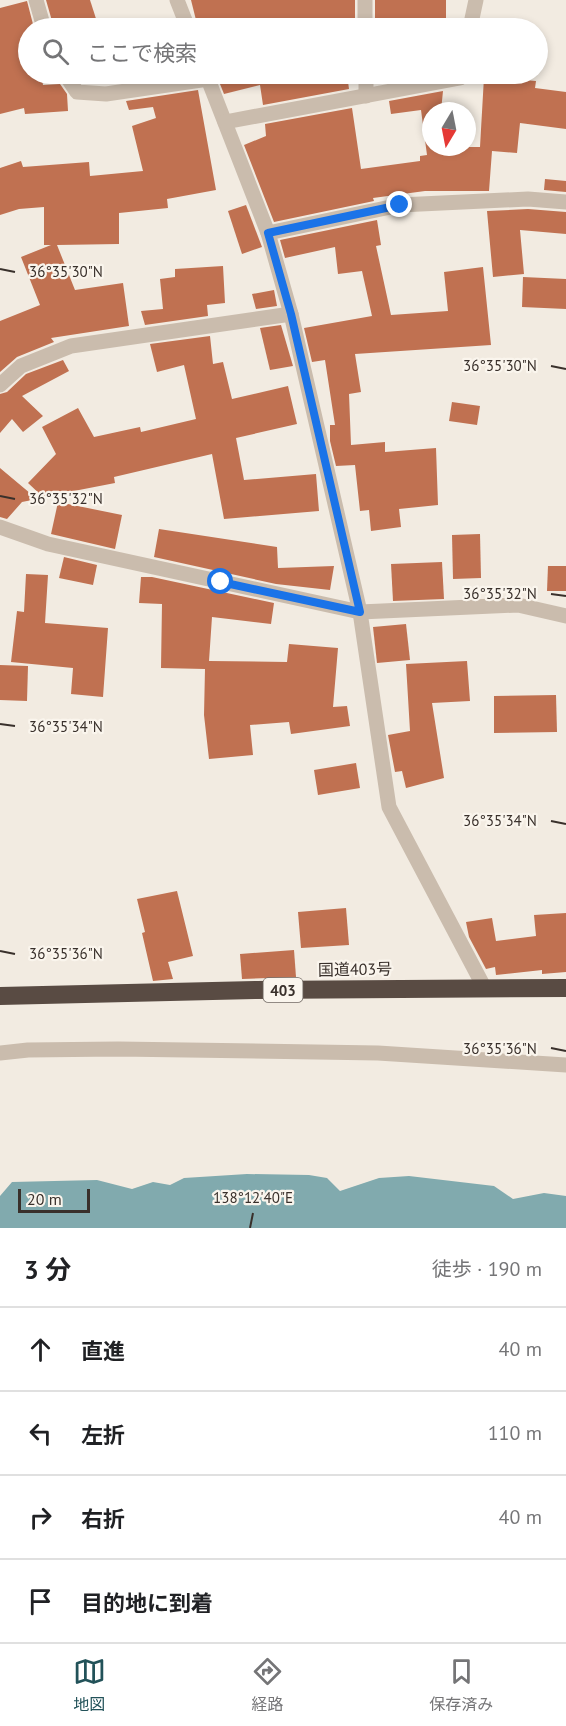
<!DOCTYPE html>
<html lang="ja">
<head>
<meta charset="utf-8">
<style>
	body { margin:0; font-family:"PT Sans","Noto Sans JP",sans-serif; background:#f2f2f2; color:#202124 }
	.compass { position:absolute; left:422px; top:102px; width:54px; height:54px; border-radius:50%; background:#fff; box-shadow:0 3px 9px #0003; rotate:190deg }
	.scale { position:absolute; left:18px; bottom:15px; width:72px; box-sizing:border-box; padding-left:6px; border:3px solid #39302b; border-top:0; font-size:16px; line-height:21px; white-space:nowrap; color:#39302b; -webkit-text-stroke:4px #faf5ed; paint-order:stroke }
	.stop { position:absolute; width:18px; height:18px; margin:-14px; border:4px solid #1a73e8; border-radius:50%; background:#fff }
	.stop.end { background:#1a73e8; border-color:#fff; box-shadow:0 2px 6px #0008 }
	.list { margin:0; padding:0; list-style:none }
	h2 { display:flex; justify-content:space-between; align-items:center; height:78px; margin:0; padding:0 24px; font-size:26px }
	h2 small { font-size:20px; font-weight:400; color:#757577 }
	.list li { display:grid; grid-template-columns:39px 1fr auto; gap:18px; align-items:center; box-sizing:border-box; height:84px; padding:0 24px; border-top:2px solid #e0e0e0 }
	.list b { display:block; font-size:22px; white-space:nowrap }
	.list em { font-size:20px; font-style:normal; color:#757577 }
	.icon { flex:none; width:33px; height:33px; fill:none; stroke:currentColor; stroke-width:2; stroke-linecap:round; stroke-linejoin:round }
	.map { position:relative; flex:none; width:566px; height:1228px; overflow:hidden }
	.search { position:absolute; background:#fff; box-shadow:0 3px 9px #0003; left:18px; right:18px; top:18px; height:66px; display:flex; align-items:center; gap:15px; box-sizing:border-box; padding:0 21px; border-radius:33px; color:#757577; font-size:22px }
	.sheet { height:414px; background:#fff }
	nav { display:flex; justify-content:space-around; align-items:center; box-sizing:border-box; height:84px; border-top:2px solid #e0e0e0; background:#fff; font-size:16px; color:#757577 }
	nav a { display:grid; justify-items:center; gap:3px }
	nav .on { color:#225259 }
	.map>svg:first-child { display:block }
</style>
</head>
<body>
<div class="map">
<svg width="566" height="1228" viewBox="0 0 566 1228">
	<rect width="100%" height="100%" fill="#f2ebe1"/>
	<!-- water -->
	<polygon fill="#81aaae" points="247,1174 309,1175 327,1178 340,1191 379,1178 409,1176 494,1186 513,1199 544,1193 566,1196 566,1228 0,1228 0,1196 12,1182 97,1180 132,1189 153,1182 170,1185 184,1178"/>
	<!-- building -->
	<g fill="#c07151">
		<polygon points="46,0 90,0 99,28 54,28"/>
		<polygon points="191,0 355,0 355,24 354,28 198,28"/>
		<rect x="375" y="0" width="71" height="24"/>
		<polygon points="27,1 34,28 28,28 28,74 41,74 43,85 60,84 67,94 68,111 25,114 24,108 0,114 0,8"/>
		<polygon points="122,74 178,74 123,82"/>
		<polygon points="216,74 347,74 349,89 263,105 260,85 224,94"/>
		<polygon points="385,74 431,74 386,82"/>
		<polygon points="484,77 536,81 535,88 566,92 566,129 520,123 517,153 492,151 489,191 425,191 373,198 374,201 274,222 244,145 266,136 265,124 352,108 361,169 420,161 420,156 427,155 421,110 391,114 389,101 443,91 441,111 431,111 431,147 480,147"/>
		<polygon points="198,90 216,190 167,199 168,208 119,213 119,244 57,245 75,290 123,283 129,326 51,338 54,342 17,357 0,372 0,321 40,305 21,257 51,245 44,245 44,207 19,209 0,215 0,168 21,161 23,167 89,162 90,176 143,171 132,126 156,118 153,107 129,110 126,101"/>
		<polygon points="545,179 566,181 566,192 544,190"/>
		<polygon points="246,205 262,247 242,254 228,211"/>
		<polygon points="528,209 566,212 566,234 520,230 524,274 493,277 487,211"/>
		<polygon points="377,220 381,245 376,246 391,315 448,311 444,272 483,267 491,345 355,354 361,392 349,394 351,445 385,442 385,452 436,448 438,505 399,509 401,527 371,531 369,510 360,511 355,465 336,466 330,441 330,425 335,425 325,360 312,362 304,328 372,316 362,271 338,274 335,247 285,258 280,240"/>
		<polygon points="223,266 225,303 207,305 208,316 145,325 141,311 163,309 160,279 175,277 175,269"/>
		<polygon points="523,277 566,279 566,309 522,307"/>
		<polygon points="274,290 277,306 256,309 252,294"/>
		<polygon points="281,325 293,366 270,370 260,328"/>
		<polygon points="210,336 213,364 223,362 232,399 288,386 297,424 236,438 244,480 316,474 319,511 224,519 212,454 114,477 115,483 43,497 28,483 56,454 42,427 78,408 94,437 140,427 141,432 196,419 184,365 157,372 150,344"/>
		<polygon points="63,360 69,371 22,396 43,416 23,432 12,419 0,433 0,394 7,392 26,374"/>
		<polygon points="452,402 480,406 477,425 449,421"/>
		<polygon points="0,468 37,499 22,502 7,519 0,517"/>
		<polygon points="58,502 122,515 115,549 51,534"/>
		<polygon points="159,529 277,547 278,568 334,566 330,590 276,584 154,557"/>
		<polygon points="480,534 481,578 453,579 452,535"/>
		<polygon points="64,557 97,565 93,585 59,578"/>
		<polygon points="442,562 444,599 393,601 391,564"/>
		<polygon points="548,566 566,566 566,591 547,591"/>
		<polygon points="26,574 48,575 45,623 108,628 103,697 71,694 73,668 11,662 17,611 24,612"/>
		<polygon points="141,577 152,577 274,603 271,624 212,617 209,661 287,662 289,644 338,648 333,707 347,706 350,726 291,734 289,722 250,725 253,755 209,759 204,715 205,669 161,668 162,604 139,603"/>
		<polygon points="406,624 410,660 377,663 373,627"/>
		<polygon points="467,661 470,701 432,703 444,778 406,788 402,771 395,772 388,735 410,731 406,664"/>
		<polygon points="0,665 28,666 27,701 0,700"/>
		<polygon points="556,695 557,732 494,733 494,696"/>
		<polygon points="356,763 360,788 318,795 314,770"/>
		<polygon points="177,891 193,956 168,962 173,979 153,981 142,933 145,932 137,899"/>
		<polygon points="346,908 349,945 301,948 298,912"/>
		<polygon points="566,913 566,972 542,974 542,970 496,975 495,967 486,969 469,937 466,922 492,918 496,941 536,936 534,915"/>
		<polygon points="294,950 296,977 242,979 240,954"/>
	</g>
	<g fill="none" stroke-linecap="round" stroke-linejoin="round">
		<!-- minor -->
		<g stroke="#cabcad" stroke-width="15">
			<polyline points="36,0 44,28"/>
			<polyline points="177,0 188,28"/>
			<polyline points="365,0 365,28"/>
			<polyline points="470,28 476,0"/>
			<polyline points="65,74 77,92 106,94 208,79"/>
			<polyline points="206,74 268,233 291,314 360,612 389,807 484,987"/>
			<polyline points="366,74 366,96"/>
			<polyline points="225,122 460,78 461,74"/>
			<polyline points="268,233 400,205 528,199 566,202"/>
			<polyline points="0,385 21,366 71,346 291,314"/>
			<polyline points="0,527 48,544 360,612 518,605 566,616"/>
			<polyline points="0,1053 28,1050 118,1049 378,1053 566,1065"/>
		</g>
		<!-- highway -->
		<polyline stroke="#594b43" stroke-width="18" points="0,996 255,990 566,988"/>
	</g>
	<g fill="none" stroke-linecap="round" stroke-linejoin="round">
		<!-- route -->
		<polyline stroke="#1a73e8" stroke-width="8" points="221,582 360,612 291,314 268,233 400,205"/>
	</g>
	<!-- ticks -->
	<path fill="none" stroke="#39302b" stroke-width="2" d="M0,269L15,272M551,366L566,369M0,496L15,499M551,594L566,596M0,724L15,726M551,821L566,824M0,951L15,954M551,1048L566,1051M250,1228L253,1213"/>
	<g text-anchor="middle" dominant-baseline="central" stroke-width="4.5" stroke-linejoin="round" paint-order="stroke">
		<!-- shield labels -->
		<rect fill="#faf5ed" stroke="#736b65" stroke-width="1.5" x="263.5" y="978" width="39" height="24" rx="4.5"/>
		<g font-size="15" font-weight="bold" fill="#39302b">
			<text x="283" y="990">403</text>
		</g>
		<!-- street labels -->
		<g font-size="16" fill="#39302b" stroke="#faf5ed">
			<text transform="translate(355 969) rotate(-1)">国道403号</text>
		</g>
	</g>
	<g font-size="15" text-anchor="middle" fill="#39302b" stroke="#faf5ed" stroke-width="4.5" stroke-linejoin="round" paint-order="stroke">
		<text x="66" y="277">36°35'30"N</text>
		<text x="500" y="371">36°35'30"N</text>
		<text x="66" y="504">36°35'32"N</text>
		<text x="500" y="599">36°35'32"N</text>
		<text x="66" y="732">36°35'34"N</text>
		<text x="500" y="826">36°35'34"N</text>
		<text x="66" y="959">36°35'36"N</text>
		<text x="500" y="1054">36°35'36"N</text>
		<text x="253" y="1203">138°12'40"E</text>
	</g>
</svg>
<svg class="compass" viewBox="-18 -18 36 36"><path d="M0-13l5 13h-10z" fill="#e53935"/><path d="M0 13l5-13h-10z" fill="#757577"/></svg>
<div class="scale">20 m</div>
<div class="stop" style="left:221px;top:582px"></div>
<div class="stop end" style="left:400px;top:205px"></div>
<div class="search"><svg class="icon" aria-label="search" viewBox="0 0 24 24"><circle cx="10" cy="10" r="6"/><path d="M15 15l6 6"/></svg>ここで検索</div>
</div>
<section class="sheet">
<h2>3 分<small>徒歩 · 190 m</small></h2>
<ul class="list">
<li><svg class="icon" aria-label="ahead" viewBox="0 0 24 24"><path d="M12 20V5M6 11l6-6 6 6"/></svg><div><b>直進</b></div><em>40 m</em></li>
<li><svg class="icon" aria-label="left" viewBox="0 0 24 24"><path d="M17 20v-9H6M10 6l-5 5 5 5"/></svg><div><b>左折</b></div><em>110 m</em></li>
<li><svg class="icon" aria-label="right" viewBox="0 0 24 24"><path d="M7 20v-9h11M14 6l5 5-5 5"/></svg><div><b>右折</b></div><em>40 m</em></li>
<li><svg class="icon" aria-label="arrive" viewBox="0 0 24 24"><path d="M6 21V4h12l-3 4 3 4H6"/></svg><div><b>目的地に到着</b></div></li>
</ul>
</section>
<nav>
<a class="on"><svg class="icon" aria-label="map" viewBox="0 0 24 24"><path d="M3 6l6-2 6 2 6-2v14l-6 2-6-2-6 2zM9 4v14M15 6v14"/></svg>地図</a>
<a><svg class="icon" aria-label="directions" viewBox="0 0 24 24"><path d="M12 3l9 9-9 9-9-9zM9 14v-3h6M13 9l2 2-2 2"/></svg>経路</a>
<a><svg class="icon" aria-label="saved" viewBox="0 0 24 24"><path d="M7 4h10v16l-5-4-5 4z"/></svg>保存済み</a>
</nav>
</body>
</html>
